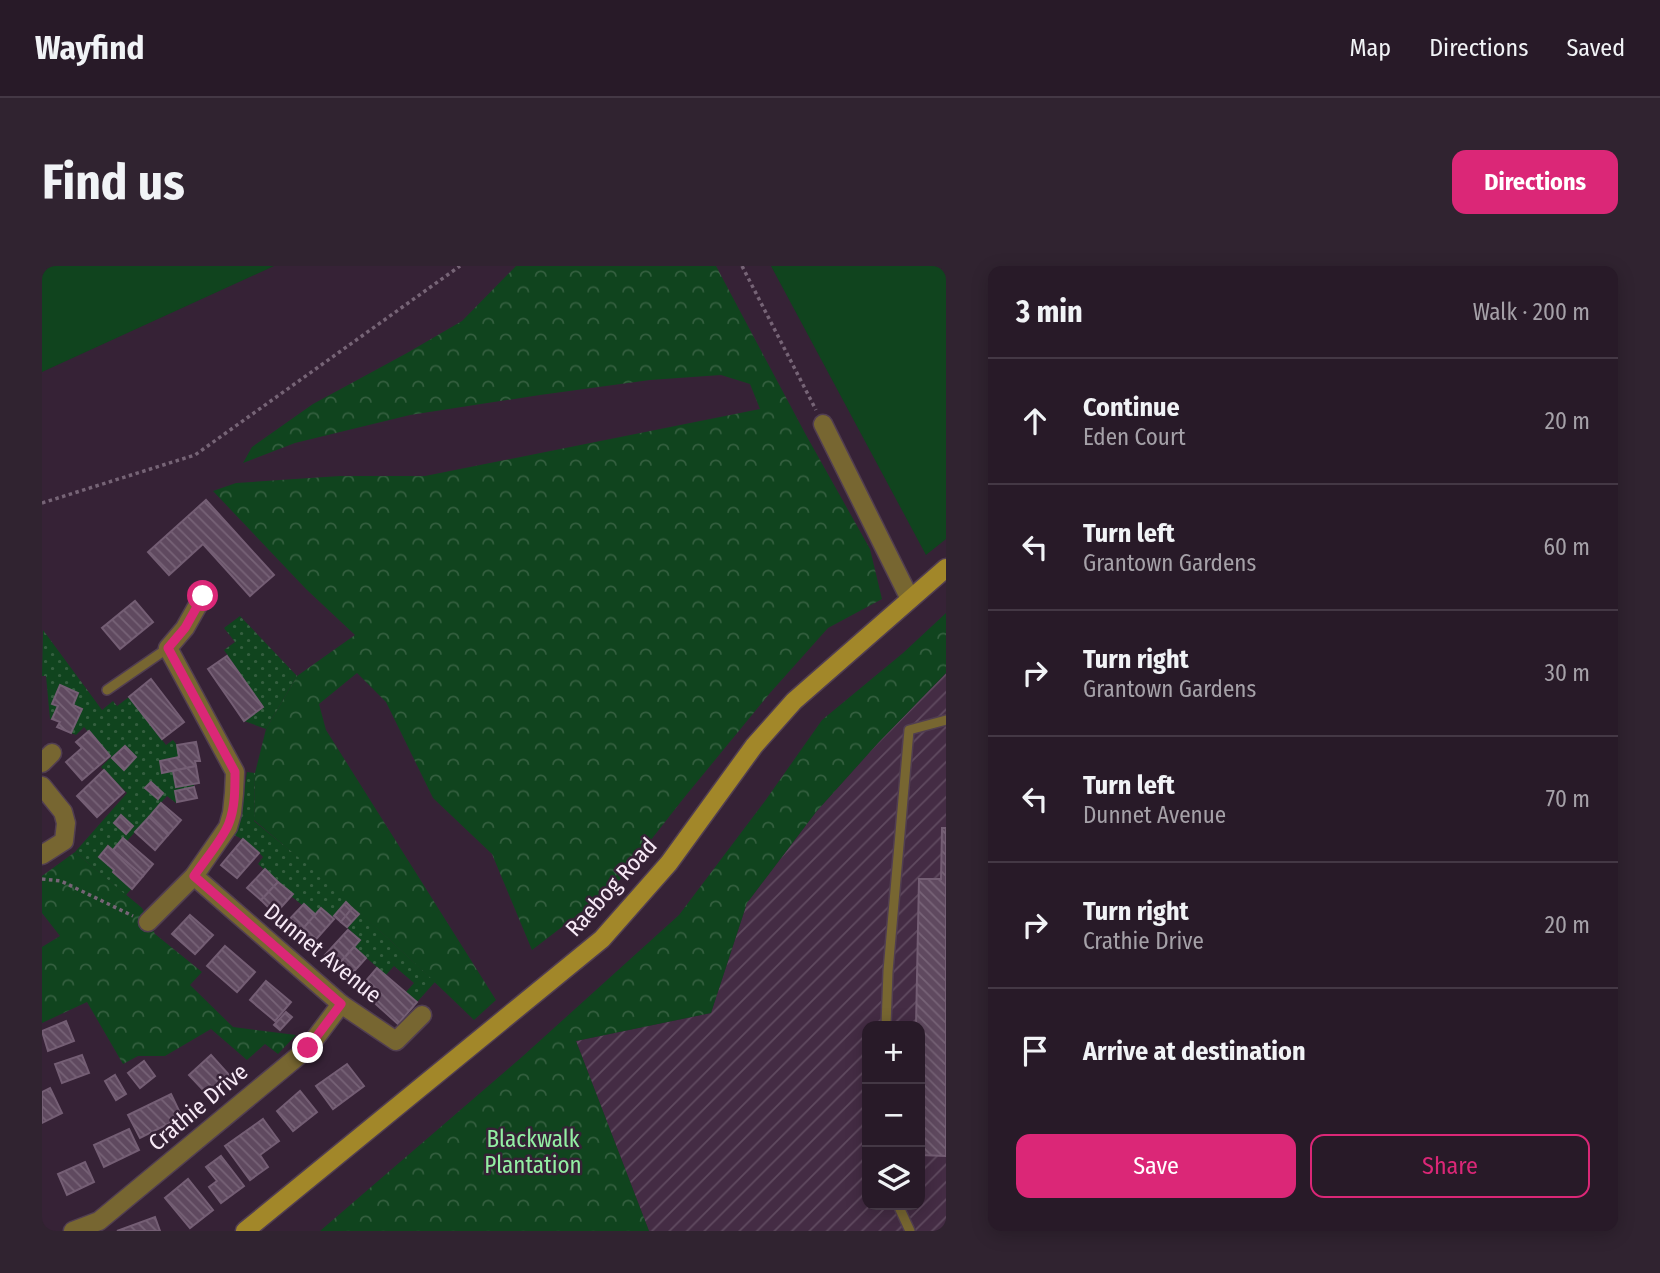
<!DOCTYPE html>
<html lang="en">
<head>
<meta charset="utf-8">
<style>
	body { margin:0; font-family:"Fira Sans Condensed",sans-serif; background:#302330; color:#f1f3f6 }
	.controls { position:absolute; right:21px; bottom:21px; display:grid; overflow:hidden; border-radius:14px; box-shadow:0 4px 18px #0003 }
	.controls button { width:63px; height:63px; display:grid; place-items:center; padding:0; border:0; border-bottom:2px solid #443845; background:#281a28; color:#f1f3f6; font:35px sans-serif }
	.stop { position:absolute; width:21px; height:21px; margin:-16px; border:5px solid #db2777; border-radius:50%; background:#fff }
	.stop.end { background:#db2777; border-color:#fff; box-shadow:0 2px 7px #0008 }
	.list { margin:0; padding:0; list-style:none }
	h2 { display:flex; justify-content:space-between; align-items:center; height:91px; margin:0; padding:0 28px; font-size:30px }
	h2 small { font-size:23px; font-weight:400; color:#a5a1a8 }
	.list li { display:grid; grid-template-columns:46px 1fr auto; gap:21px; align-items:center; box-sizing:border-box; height:126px; padding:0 28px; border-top:2px solid #443845 }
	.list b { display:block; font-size:26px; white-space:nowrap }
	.list p { margin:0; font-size:23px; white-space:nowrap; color:#a5a1a8 }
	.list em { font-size:23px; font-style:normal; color:#a5a1a8 }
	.actions { display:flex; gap:14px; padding:21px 28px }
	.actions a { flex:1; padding:16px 0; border:2px solid #db2777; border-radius:14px; text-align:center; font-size:24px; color:#db2777 }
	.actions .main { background:#db2777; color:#fff }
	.icon { flex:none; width:38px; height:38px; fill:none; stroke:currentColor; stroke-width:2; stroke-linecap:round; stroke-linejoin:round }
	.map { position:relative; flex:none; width:904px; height:965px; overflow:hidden; border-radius:14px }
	header { display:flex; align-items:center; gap:42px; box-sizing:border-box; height:98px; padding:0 35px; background:#281a28; border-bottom:2px solid #443845 }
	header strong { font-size:33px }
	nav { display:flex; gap:38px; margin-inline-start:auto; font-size:24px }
	.intro { display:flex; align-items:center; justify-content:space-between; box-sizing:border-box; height:168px; padding:0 42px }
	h1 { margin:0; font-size:49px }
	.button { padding:18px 32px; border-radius:14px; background:#db2777; color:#fff; font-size:24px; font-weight:700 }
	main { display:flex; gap:42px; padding:0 42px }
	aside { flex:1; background:#281a28; border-radius:14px; box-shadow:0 4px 18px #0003 }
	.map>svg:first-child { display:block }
</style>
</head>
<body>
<header>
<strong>Wayfind</strong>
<nav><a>Map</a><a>Directions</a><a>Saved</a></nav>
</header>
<div class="intro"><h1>Find us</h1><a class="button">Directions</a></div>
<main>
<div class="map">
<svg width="904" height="965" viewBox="0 0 904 965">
	<defs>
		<pattern id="industrial-furrows" width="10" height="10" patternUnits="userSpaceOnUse" patternTransform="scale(1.75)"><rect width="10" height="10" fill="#442c44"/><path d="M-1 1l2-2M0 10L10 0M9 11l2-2" fill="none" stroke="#604b60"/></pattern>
		<pattern id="forest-crowns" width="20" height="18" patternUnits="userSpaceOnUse" patternTransform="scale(1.75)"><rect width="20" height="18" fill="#10441e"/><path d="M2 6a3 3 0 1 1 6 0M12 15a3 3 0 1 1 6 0" fill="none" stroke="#345f3f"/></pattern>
		<pattern id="garden-dots" width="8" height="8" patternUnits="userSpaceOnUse" patternTransform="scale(1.75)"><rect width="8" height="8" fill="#10441e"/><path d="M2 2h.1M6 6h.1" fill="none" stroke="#345f3f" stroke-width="1.8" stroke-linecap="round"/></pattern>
		<pattern id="building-back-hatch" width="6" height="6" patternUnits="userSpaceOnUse" patternTransform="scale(1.75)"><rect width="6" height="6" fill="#5f495f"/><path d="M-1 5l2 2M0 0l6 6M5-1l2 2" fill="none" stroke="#776377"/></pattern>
	</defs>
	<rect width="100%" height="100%" fill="#362236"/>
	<!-- industrial -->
	<path fill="url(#industrial-furrows)" fill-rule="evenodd" d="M904,407V965H607L534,775L669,747L705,637L774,546L836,477ZM825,760H878V939H825Z"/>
	<!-- grass -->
	<g fill="#10441e">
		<polygon points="0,0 232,0 0,106"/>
		<polygon points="729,0 904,0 904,273 884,289"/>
	</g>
	<!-- forest -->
	<g fill="url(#forest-crowns)">
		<path d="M474,0H674L764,169L828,283L840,333L786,362L728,427L641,533L572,621L490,684L450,588L391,532L344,436L315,407L277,438L284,464L454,734L432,754C361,685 288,618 212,554L213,507L224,463L255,410L313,369L264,323L171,225L194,217L298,210H383L718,143L708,118L679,109L608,114L498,129L368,149L253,177L201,197L210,181L271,138L365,87L420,55Z"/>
		<polygon points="904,347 904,407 836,477 774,546 705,637 669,747 534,775 607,965 278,965 481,790 637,649 723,535 780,454 861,387"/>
		<polygon points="33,586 100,642 113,668 160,706 148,719 191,761 254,769 236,788 223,778 205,794 169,763 123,790 96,790 81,798 45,736 0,757 0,681 18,670 0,647 0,610"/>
	</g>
	<!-- garden -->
	<g fill="url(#garden-dots)">
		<polygon points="198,350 255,410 224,463 202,455 221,441 182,384 193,376 182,362"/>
		<polygon points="1,364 60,444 71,435 75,440 87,431 124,479 131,474 135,479 137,491 118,495 120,506 131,505 134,521 152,518 152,521 133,525 135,536 134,537 125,530 85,575 81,572 71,584 66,581 58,590 72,604 71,606 90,622 84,629 33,586 85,527 59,501 69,491 42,461 34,469 29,467 40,443 31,439 36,427 18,420 16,440 10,453 8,453 4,410 0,410"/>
		<path d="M205,506L213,507L212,555L278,609L393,716L375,736L364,726L372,717L352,700L344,709L312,681L317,674L305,661L316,647L304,637L290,652L280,642L274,649L262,638L260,639L249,630L250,628L216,598L221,591C213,582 204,574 192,569L199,546Z"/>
	</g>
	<!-- building -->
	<g fill="url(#building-back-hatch)" stroke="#745e74" stroke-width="2">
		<polygon points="164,234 232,309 208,330 161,278 127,309 106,286"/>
		<polygon points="93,335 111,356 78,383 60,362"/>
		<polygon points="185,390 221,441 202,455 166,403"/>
		<polygon points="109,413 142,456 120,473 87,431"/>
		<polygon points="18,419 36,427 31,439 40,443 29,467 15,461 18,456 10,453 16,440 10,438"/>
		<polygon points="47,465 68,490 40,514 24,496 40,482 34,476"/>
		<polygon points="154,476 158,495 153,495 154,500 120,507 118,495 137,491 135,479"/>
		<polygon points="83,480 94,491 82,504 70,492"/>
		<polygon points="154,500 157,517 134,521 131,505"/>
		<polygon points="62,504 82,526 55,551 35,530"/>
		<polygon points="109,516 121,527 116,533 103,522"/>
		<polygon points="152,521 155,532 135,536 133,525"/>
		<polygon points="119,537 139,554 126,569 107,551"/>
		<polygon points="79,549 91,560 84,568 72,557"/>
		<polygon points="107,551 126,569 113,584 93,566"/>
		<polygon points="900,562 904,562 904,890 878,889 878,760 874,760 877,613 899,613"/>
		<polygon points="81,572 111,598 101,610 71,584"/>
		<polygon points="201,573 217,587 195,612 179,599"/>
		<polygon points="66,580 101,610 90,623 71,606 72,604 57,591"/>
		<polygon points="223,603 236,616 219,634 205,622"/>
		<polygon points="236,616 251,628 233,648 219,634"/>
		<polygon points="304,636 310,642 299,656 292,650"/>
		<polygon points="262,638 274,649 257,667 244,657"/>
		<polygon points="279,642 292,653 269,679 257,667"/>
		<polygon points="310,642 317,648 305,661 299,656"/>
		<polygon points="148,649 171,669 153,688 130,668"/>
		<polygon points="306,664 318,674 295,700 283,689"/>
		<polygon points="183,680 213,706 195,726 165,700"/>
		<polygon points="312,681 324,692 307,711 295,700"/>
		<polygon points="335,702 375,736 356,758 317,723"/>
		<polygon points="224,715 249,736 233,755 208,734"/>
		<polygon points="244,746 250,751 238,764 232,759"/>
		<polygon points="24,755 32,775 6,785 0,765"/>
		<polygon points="40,789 47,807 20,817 13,798"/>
		<polygon points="169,789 188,810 166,829 147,809"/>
		<polygon points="102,795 113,810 98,822 86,807"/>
		<polygon points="305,798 322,820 291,843 274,820"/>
		<polygon points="73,809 84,828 74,834 63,815"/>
		<polygon points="8,822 20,847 0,857 0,826"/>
		<polygon points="258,825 275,846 251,865 235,845"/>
		<polygon points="129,828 140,851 98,872 86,849"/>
		<polygon points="221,853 237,875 218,889 226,901 208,914 183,880"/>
		<polygon points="87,863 97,884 62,901 52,879"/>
		<polygon points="179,890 202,920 179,937 167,921 175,915 164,901"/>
		<polygon points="43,896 52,916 25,929 16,908"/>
		<polygon points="146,913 171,944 148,962 123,932"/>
		<polygon points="113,951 118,965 75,965"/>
	</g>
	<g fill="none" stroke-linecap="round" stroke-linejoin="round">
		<defs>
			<g id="service">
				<polyline points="65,424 126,382"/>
				<polyline points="844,760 846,705 867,464 904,454"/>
				<polyline points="856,939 868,965"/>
			</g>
			<g id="minor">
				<polyline points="781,158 868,333"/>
				<polyline points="0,497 10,487"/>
				<polyline points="0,520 21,546 24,557 22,575 0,589"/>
				<polyline points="152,610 299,738 354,775 380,749"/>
				<polyline points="106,656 152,610 186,561 190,547 192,527 193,506 126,382 143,362 161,330"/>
				<polyline points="31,965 57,955 266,782 299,738"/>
			</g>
			<polyline id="secondary" points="203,965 560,673 627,597 712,480 752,435 904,302"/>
		</defs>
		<!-- service casing -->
		<use href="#service" stroke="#513e51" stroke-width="12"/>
		<!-- minor casing -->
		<use href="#minor" stroke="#513e51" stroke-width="21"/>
		<!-- secondary casing -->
		<use href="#secondary" stroke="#513e51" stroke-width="21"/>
		<!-- path -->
		<g stroke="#766476" stroke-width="3.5" stroke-dasharray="3.5 3.5" stroke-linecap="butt">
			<polyline points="700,0 774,144"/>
			<polyline points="0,237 153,189 418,0"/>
			<polyline points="0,613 19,615 91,650"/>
		</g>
		<!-- service -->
		<use href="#service" stroke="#776631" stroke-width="9"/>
		<!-- minor -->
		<use href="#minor" stroke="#776631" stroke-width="18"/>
		<!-- secondary -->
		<use href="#secondary" stroke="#a28729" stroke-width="18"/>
	</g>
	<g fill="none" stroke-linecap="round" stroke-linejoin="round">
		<!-- route -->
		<path stroke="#db2777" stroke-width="9" d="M161,330L143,362L126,382L193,506C193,524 193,541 187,557C181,573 162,595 152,610L299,738L266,782"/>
	</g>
	<g text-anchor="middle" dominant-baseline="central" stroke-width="5" stroke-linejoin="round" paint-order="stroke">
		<!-- street labels -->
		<g font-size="23" fill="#f7e9f6" stroke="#362236">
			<text transform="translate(569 621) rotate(-48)">Raebog Road</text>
			<text transform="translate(281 687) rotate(39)">Dunnet Avenue</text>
			<text transform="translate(156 841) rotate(-40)">Crathie Drive</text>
		</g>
		<!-- park labels -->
		<g font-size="23" fill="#93efa3" stroke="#362236">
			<text x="491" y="873">Blackwalk<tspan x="491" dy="26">Plantation</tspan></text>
		</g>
	</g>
</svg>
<div class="controls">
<button>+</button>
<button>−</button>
<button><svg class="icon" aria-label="layers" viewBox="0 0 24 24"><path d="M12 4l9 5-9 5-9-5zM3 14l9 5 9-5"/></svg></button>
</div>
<div class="stop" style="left:161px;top:330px"></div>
<div class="stop end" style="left:266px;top:782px"></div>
</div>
<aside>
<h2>3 min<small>Walk · 200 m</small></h2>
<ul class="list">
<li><svg class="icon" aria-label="ahead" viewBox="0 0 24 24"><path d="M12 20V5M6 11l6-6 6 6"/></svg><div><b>Continue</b><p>Eden Court</p></div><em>20 m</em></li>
<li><svg class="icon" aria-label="left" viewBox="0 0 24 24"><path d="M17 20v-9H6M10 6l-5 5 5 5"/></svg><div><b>Turn left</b><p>Grantown Gardens</p></div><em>60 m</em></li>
<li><svg class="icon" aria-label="right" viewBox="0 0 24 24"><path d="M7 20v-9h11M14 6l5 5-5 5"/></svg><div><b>Turn right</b><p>Grantown Gardens</p></div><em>30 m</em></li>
<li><svg class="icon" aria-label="left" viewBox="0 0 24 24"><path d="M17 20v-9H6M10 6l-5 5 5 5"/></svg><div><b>Turn left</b><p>Dunnet Avenue</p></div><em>70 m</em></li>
<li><svg class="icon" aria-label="right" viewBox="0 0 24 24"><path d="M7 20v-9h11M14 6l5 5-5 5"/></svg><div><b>Turn right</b><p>Crathie Drive</p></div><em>20 m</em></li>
<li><svg class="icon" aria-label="arrive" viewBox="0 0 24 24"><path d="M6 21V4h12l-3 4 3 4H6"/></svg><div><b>Arrive at destination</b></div></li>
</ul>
<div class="actions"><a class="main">Save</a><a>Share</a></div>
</aside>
</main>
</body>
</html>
